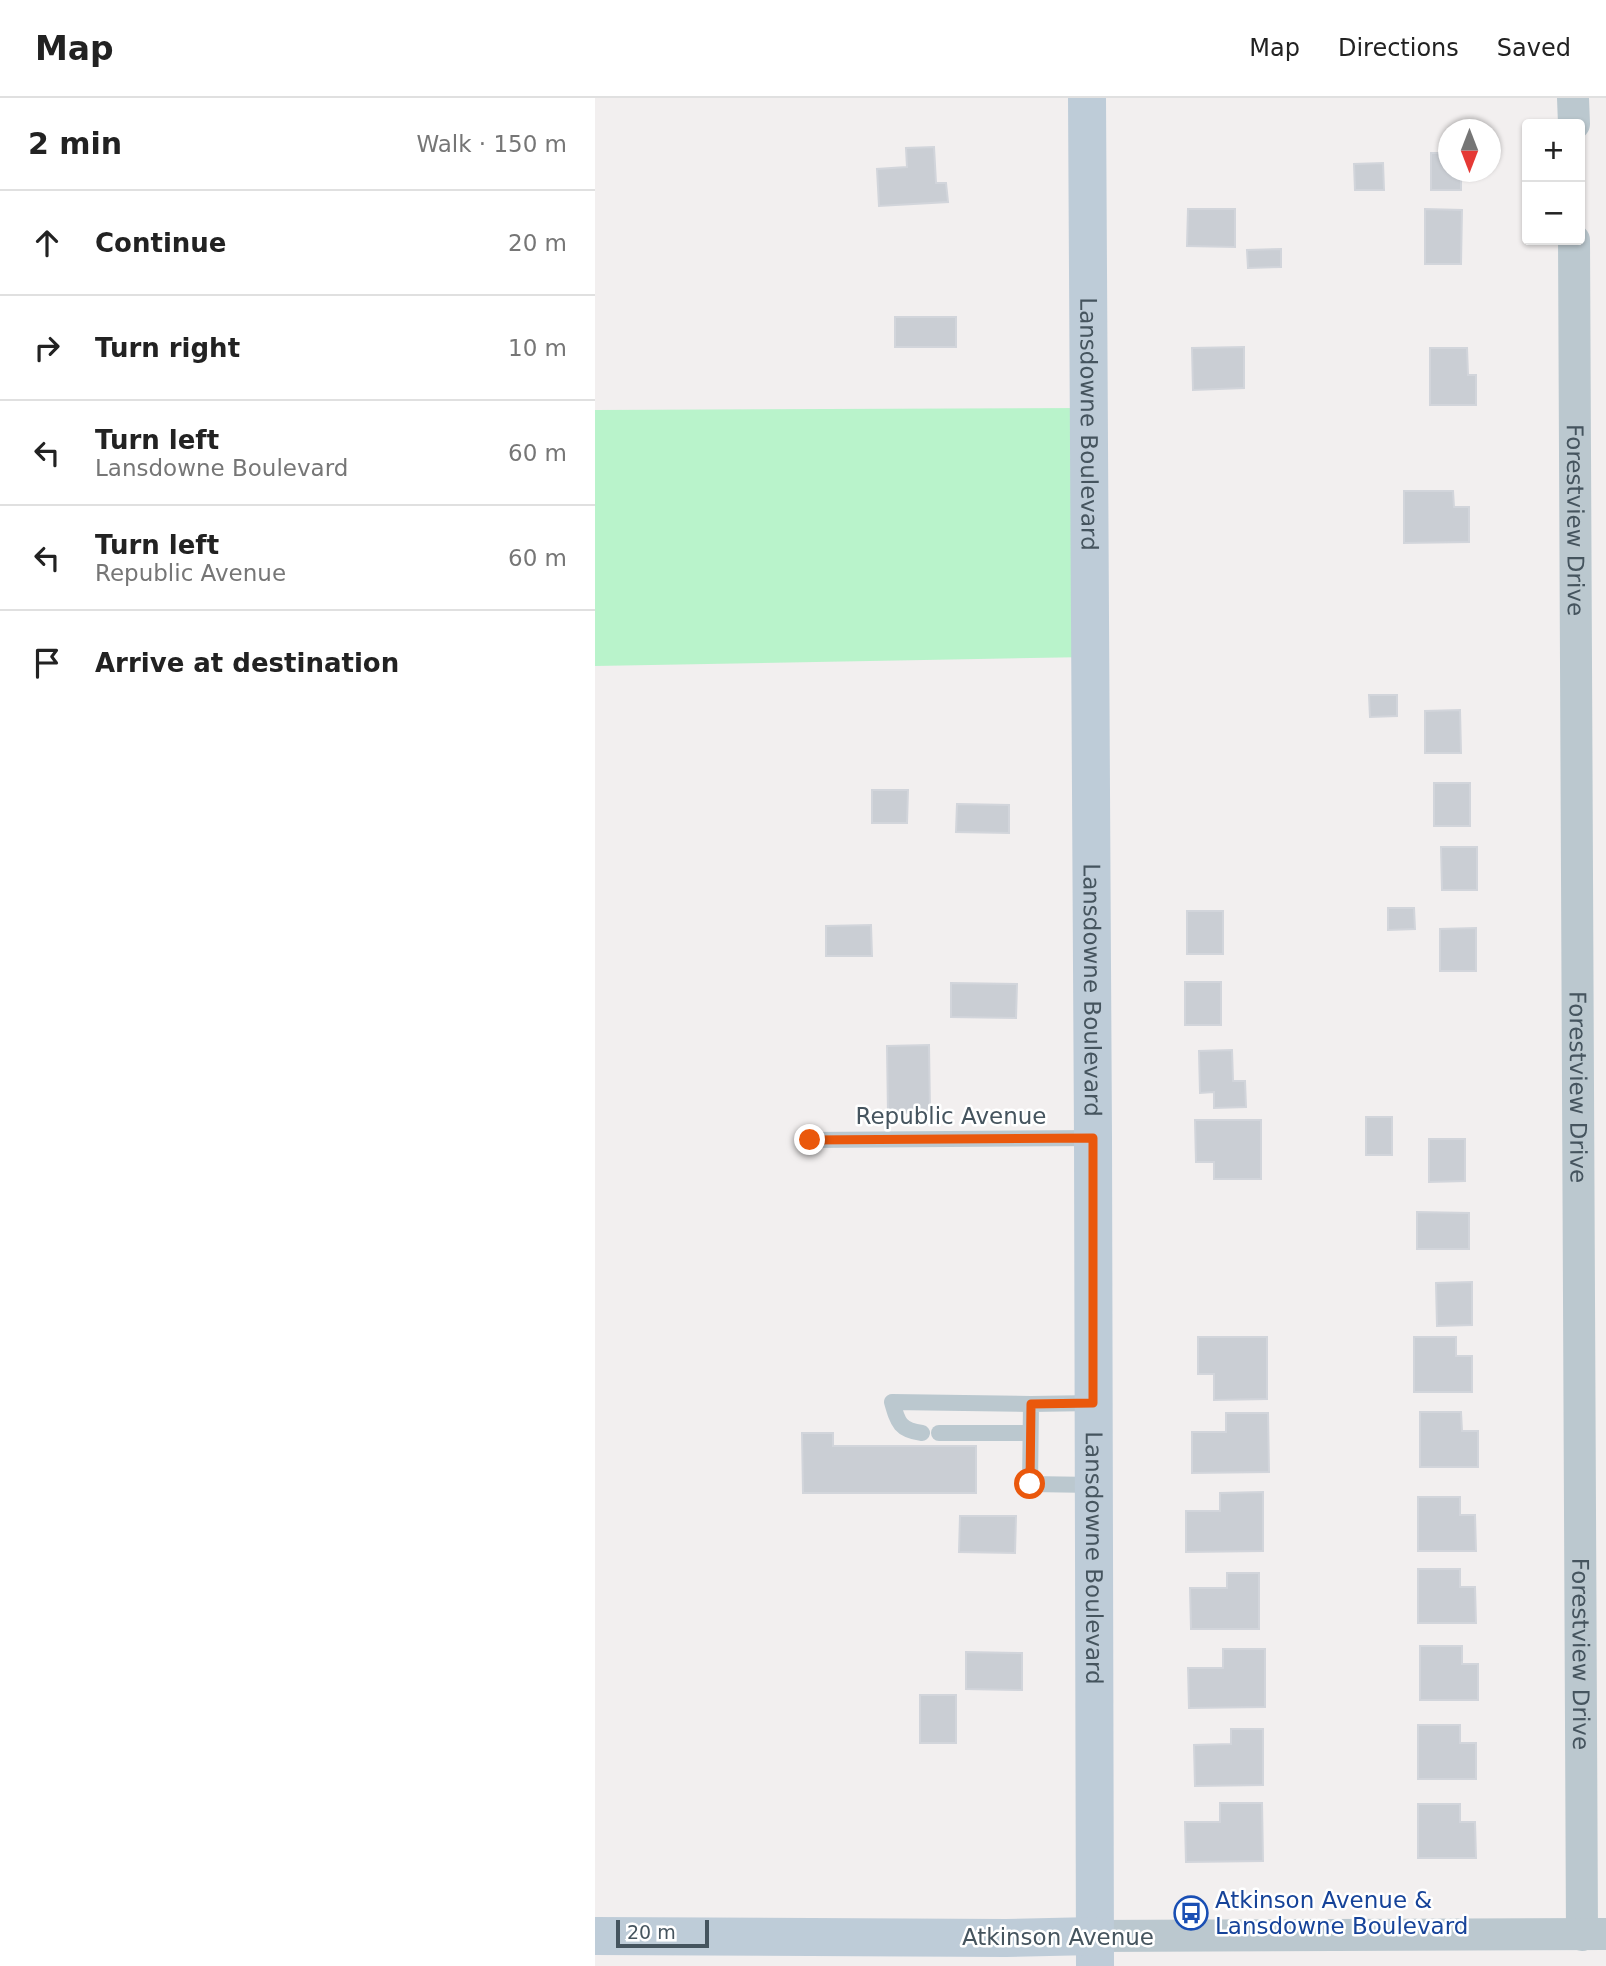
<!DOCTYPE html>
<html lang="en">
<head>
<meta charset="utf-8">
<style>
	body { margin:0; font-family:"DejaVu Sans",sans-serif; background:#f6f6f6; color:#222 }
	.controls { position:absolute; right:21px; top:21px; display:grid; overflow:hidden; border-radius:7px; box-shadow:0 2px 5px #0004 }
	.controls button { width:63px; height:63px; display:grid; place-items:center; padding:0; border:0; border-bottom:2px solid #e0e0e0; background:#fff; color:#222; font:35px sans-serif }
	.compass { position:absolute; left:843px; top:21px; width:63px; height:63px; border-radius:50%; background:#fff; box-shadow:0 2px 5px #0004; rotate:180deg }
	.scale { position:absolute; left:21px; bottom:18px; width:93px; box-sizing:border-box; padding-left:7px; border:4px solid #45545e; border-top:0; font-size:19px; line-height:24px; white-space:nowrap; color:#45545e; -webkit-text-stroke:5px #fff; paint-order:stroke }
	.stop { position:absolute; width:21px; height:21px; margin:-16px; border:5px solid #ea580c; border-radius:50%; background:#fff }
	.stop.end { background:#ea580c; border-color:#fff; box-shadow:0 2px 7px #0008 }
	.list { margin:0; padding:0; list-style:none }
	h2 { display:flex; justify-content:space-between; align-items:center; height:91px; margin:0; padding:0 28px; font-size:30px }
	h2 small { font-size:23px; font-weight:400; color:#767676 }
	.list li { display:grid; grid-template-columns:46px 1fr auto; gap:21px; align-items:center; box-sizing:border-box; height:105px; padding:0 28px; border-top:2px solid #e0e0e0 }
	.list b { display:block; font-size:26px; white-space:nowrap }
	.list p { margin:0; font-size:23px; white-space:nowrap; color:#767676 }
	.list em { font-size:23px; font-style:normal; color:#767676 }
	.icon { flex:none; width:38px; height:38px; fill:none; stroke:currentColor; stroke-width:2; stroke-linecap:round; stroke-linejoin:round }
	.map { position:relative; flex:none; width:1011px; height:1868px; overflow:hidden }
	header { display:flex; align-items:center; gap:42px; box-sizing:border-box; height:98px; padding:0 35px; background:#fff; border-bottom:2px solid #e0e0e0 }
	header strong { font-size:33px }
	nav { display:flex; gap:38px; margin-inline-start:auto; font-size:24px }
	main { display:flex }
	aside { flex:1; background:#fff }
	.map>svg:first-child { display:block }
</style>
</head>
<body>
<header>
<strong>Map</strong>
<nav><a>Map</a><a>Directions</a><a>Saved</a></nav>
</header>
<main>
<aside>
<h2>2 min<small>Walk · 150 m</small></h2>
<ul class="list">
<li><svg class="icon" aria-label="ahead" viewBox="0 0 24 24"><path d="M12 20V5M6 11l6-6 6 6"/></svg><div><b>Continue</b></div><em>20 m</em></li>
<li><svg class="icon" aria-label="right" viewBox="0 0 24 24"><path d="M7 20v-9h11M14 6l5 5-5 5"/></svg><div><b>Turn right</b></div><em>10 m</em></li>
<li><svg class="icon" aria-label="left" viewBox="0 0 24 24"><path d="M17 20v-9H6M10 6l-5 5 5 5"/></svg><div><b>Turn left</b><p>Lansdowne Boulevard</p></div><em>60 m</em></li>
<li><svg class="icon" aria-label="left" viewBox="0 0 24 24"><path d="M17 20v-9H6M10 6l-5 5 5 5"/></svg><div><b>Turn left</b><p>Republic Avenue</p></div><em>60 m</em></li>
<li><svg class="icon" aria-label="arrive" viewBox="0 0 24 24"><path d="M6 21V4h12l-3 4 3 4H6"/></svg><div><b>Arrive at destination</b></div></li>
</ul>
</aside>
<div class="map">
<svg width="1011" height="1868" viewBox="0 0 1011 1868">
	<rect width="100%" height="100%" fill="#f2efef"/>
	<!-- green -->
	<polygon fill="#b9f3cb" points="494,310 495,559 0,568 0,312"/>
	<!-- building -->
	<g fill="#caced4" stroke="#d2d5db" stroke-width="2">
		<polygon points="339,49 341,85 351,85 353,104 284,108 282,71 312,69 311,50"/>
		<polygon points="836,55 853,55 853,74 880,74 880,80 866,80 866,92 836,92"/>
		<polygon points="788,65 789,92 760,92 759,66"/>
		<polygon points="593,111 640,111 640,149 592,148"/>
		<polygon points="830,111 867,112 866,166 830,166"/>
		<polygon points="686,151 686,169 653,170 652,152"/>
		<rect x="300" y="219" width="61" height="30"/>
		<polygon points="649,249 649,290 598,292 597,250"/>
		<polygon points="835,250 872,250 873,277 881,277 881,307 835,307"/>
		<polygon points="809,393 858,393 859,409 874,409 874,444 809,445"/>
		<polygon points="774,597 802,597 802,618 775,619"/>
		<polygon points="865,612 866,655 830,655 830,613"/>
		<rect x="839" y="685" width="36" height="43"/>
		<polygon points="277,692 313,692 312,725 277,725"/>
		<polygon points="362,706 414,707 414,735 361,734"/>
		<polygon points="846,749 882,749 882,792 847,792"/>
		<polygon points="793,810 819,810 820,831 793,832"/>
		<rect x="592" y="813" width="36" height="43"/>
		<polygon points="276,827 277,858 231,858 231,828"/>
		<polygon points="881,830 881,873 845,873 845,831"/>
		<rect x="590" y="884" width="36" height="43"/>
		<polygon points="356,885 422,886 421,920 356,919"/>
		<polygon points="334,947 335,1014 293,1015 292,948"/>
		<polygon points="637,952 638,983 650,983 651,1009 619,1010 619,994 605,995 604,953"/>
		<rect x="771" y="1019" width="26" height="38"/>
		<polygon points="600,1022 666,1022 666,1081 619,1081 619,1064 601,1064"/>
		<polygon points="834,1041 870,1041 870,1083 834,1084"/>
		<polygon points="822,1114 874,1115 874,1151 822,1151"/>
		<polygon points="877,1184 877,1227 842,1228 841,1185"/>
		<polygon points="603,1239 672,1239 672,1301 619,1302 619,1276 603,1276"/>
		<polygon points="819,1239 861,1239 861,1258 877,1258 877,1294 819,1294"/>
		<polygon points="825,1314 866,1314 867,1333 883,1333 883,1369 825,1369"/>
		<polygon points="631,1315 673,1315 674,1374 597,1375 597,1334 631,1334"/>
		<polygon points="207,1335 238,1335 238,1348 381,1348 381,1395 208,1395"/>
		<polygon points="668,1394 668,1453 591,1454 591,1413 625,1413 625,1395"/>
		<polygon points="823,1399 865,1399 865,1417 880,1417 881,1453 823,1453"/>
		<polygon points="365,1418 421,1418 420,1455 364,1454"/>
		<polygon points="823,1471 865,1471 865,1489 880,1489 881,1525 823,1525"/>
		<polygon points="632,1475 664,1475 664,1531 596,1531 595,1490 632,1490"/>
		<polygon points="825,1548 867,1548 867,1566 883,1566 883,1602 825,1602"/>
		<polygon points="628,1551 670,1551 670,1609 594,1610 593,1570 628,1570"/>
		<polygon points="371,1554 427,1555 427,1592 371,1591"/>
		<rect x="325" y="1597" width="36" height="48"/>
		<polygon points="823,1627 865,1627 865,1645 881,1645 881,1681 823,1681"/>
		<polygon points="636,1631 668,1631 668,1687 600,1688 599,1647 636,1646"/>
		<polygon points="625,1705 667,1705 668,1763 591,1764 590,1724 625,1724"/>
		<polygon points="823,1706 865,1706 865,1724 880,1724 881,1760 823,1760"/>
	</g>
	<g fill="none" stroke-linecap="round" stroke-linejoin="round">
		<!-- lane -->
		<g stroke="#bbc8cf" stroke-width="16">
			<polyline points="215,1042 498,1040"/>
			<polyline points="498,1305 436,1306 435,1386 499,1387"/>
			<path d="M327,1335C305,1332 303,1325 297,1304L436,1306"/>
			<polyline points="344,1335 435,1335"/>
		</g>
		<!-- street -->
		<g stroke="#bbc8cf" stroke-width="32">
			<polyline points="978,0 979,26"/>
			<path id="s1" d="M979,142L987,1837"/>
			<polyline points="499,1838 1011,1836"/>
		</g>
		<!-- secondary -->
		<g stroke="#beccd8" stroke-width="38">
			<path id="s2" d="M492,0L498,1040L500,1868"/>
			<polyline points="0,1838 411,1840 499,1838"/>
		</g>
	</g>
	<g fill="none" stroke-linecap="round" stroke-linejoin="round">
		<!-- route -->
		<polyline stroke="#ea580c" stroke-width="9" points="215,1042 498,1040 498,1305 436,1306 435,1386"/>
	</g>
	<!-- icons -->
	<defs>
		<symbol id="bus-ring" viewBox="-11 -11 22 22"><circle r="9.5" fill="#fff" stroke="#1a4fb4" stroke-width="1.5"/><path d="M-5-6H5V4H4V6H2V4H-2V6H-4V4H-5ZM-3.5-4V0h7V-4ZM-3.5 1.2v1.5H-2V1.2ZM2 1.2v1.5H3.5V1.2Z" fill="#1a4fb4"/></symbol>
	</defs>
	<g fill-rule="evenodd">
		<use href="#bus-ring" x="577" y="1796" width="38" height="38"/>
	</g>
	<g text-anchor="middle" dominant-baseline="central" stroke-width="5" stroke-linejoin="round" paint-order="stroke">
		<!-- street labels -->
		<g font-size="23" fill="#45545e" stroke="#fff">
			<text stroke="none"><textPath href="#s2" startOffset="326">Lansdowne Boulevard</textPath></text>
			<text stroke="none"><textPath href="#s1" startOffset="280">Forestview Drive</textPath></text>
			<text stroke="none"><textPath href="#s2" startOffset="892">Lansdowne Boulevard</textPath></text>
			<text stroke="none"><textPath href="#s1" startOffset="847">Forestview Drive</textPath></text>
			<text x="356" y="1018">Republic Avenue</text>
			<text stroke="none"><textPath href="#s2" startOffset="1460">Lansdowne Boulevard</textPath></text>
			<text stroke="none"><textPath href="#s1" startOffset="1414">Forestview Drive</textPath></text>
			<text x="463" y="1839">Atkinson Avenue</text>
		</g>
		<!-- transit labels -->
		<g font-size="23" fill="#164399" stroke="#fff" text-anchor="start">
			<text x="620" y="1802">Atkinson Avenue &amp;<tspan x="620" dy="26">Lansdowne Boulevard</tspan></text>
		</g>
	</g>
</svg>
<div class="controls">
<button>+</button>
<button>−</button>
</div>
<svg class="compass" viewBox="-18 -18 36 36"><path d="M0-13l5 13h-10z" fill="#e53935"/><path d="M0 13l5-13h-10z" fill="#767676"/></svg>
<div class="scale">20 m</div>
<div class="stop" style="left:435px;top:1386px"></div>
<div class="stop end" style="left:215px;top:1042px"></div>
</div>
</main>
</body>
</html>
